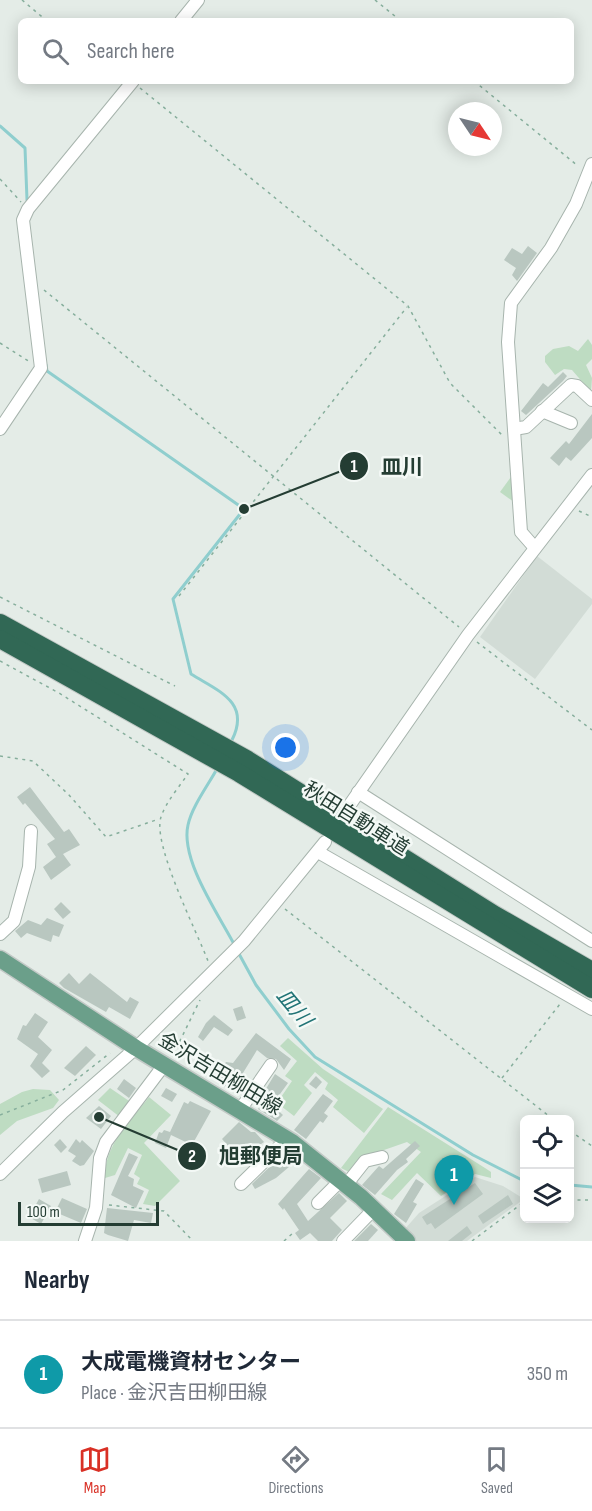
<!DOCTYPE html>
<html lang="en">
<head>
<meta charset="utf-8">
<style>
	body { margin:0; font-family:"Sofia Sans Condensed","Noto Sans JP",sans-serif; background:#f2f2f3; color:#1f2937 }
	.controls { position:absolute; right:18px; bottom:18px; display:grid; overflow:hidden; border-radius:9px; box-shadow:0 3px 15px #0003 }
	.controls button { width:54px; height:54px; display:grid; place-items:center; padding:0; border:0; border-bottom:2px solid #e0e1e3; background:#fff; color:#1f2937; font:30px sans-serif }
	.compass { position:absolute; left:448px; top:102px; width:54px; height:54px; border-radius:50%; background:#fff; box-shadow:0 3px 15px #0003; rotate:125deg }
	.scale { position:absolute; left:18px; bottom:15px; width:141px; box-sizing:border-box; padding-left:6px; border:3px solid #243d33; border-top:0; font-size:16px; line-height:21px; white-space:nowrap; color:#243d33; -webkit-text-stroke:4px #f4f9f6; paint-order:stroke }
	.you { position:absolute; left:286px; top:748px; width:21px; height:21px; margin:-15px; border:4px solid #fff; border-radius:50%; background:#1a73e8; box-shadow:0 0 0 9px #1a73e833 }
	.badge { display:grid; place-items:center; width:39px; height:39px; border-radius:50%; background:#d93025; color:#fff; font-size:20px; font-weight:700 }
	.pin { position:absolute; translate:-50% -50px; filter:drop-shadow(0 2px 3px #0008) }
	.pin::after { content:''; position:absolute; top:32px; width:21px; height:18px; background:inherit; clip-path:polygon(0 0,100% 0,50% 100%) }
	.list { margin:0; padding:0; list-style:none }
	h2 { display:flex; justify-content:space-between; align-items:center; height:78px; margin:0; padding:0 24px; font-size:26px }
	h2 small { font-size:20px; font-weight:400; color:#747a83 }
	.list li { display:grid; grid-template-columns:39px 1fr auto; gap:18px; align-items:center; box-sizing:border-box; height:108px; padding:0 24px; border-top:2px solid #e0e1e3 }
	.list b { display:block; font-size:22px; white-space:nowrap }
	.list p { margin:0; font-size:20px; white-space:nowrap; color:#747a83 }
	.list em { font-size:20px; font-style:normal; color:#747a83 }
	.icon { flex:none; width:33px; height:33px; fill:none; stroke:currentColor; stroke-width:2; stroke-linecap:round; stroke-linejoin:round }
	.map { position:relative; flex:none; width:592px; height:1241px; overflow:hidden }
	.search { position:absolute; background:#fff; box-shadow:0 3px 15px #0003; left:18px; right:18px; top:18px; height:66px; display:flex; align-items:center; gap:15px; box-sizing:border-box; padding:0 21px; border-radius:9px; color:#747a83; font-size:22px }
	.sheet { height:186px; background:#fff }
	nav { display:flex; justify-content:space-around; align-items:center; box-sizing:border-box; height:84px; border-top:2px solid #e0e1e3; background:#fff; font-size:16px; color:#747a83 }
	nav a { display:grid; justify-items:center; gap:3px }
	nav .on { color:#d93025 }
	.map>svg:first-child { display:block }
</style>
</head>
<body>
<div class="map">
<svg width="592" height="1241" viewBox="0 0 592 1241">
	<rect width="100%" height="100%" fill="#e4ece7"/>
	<!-- built -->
	<g fill="#d2dcd6">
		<polygon points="537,556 592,599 592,604 535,679 480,637"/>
		<polygon points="475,1177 503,1186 524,1199 467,1241 415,1241 404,1230 419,1213"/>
	</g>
	<!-- green -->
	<g fill="#bedcc2">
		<polygon points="588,339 592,345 592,359 586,365 592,378 591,392 572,370 564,369 555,375 545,362 545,356 553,349 569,346 578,351"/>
		<polygon points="513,474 514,502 500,492"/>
		<polygon points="288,1038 323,1069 383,1109 364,1133 333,1107 338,1100 325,1089 328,1083 315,1072 304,1085 312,1093 294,1116 277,1103 292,1081 285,1076 297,1061 280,1046"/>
		<polygon points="110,1088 132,1103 120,1117 98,1100"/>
		<polygon points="33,1089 50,1090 59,1100 53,1108 17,1121 0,1135 0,1104 22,1092"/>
		<path d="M149,1097L171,1115L144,1143L180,1181L155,1206L143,1204L149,1190L137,1184L140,1178L134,1174L142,1155L128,1148L115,1175L105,1178C104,1145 130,1122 149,1097Z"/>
		<polygon points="388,1107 485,1168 491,1172 491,1178 475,1174 441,1196 417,1173 392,1200 381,1194 421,1152 407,1142 361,1158 349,1172 341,1168"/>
	</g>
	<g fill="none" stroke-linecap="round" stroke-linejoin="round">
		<!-- stream -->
		<g stroke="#8fcece" stroke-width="3">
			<polyline points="0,126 25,148 27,200"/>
			<path d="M46,365L47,371L244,509L173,599L191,674C218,691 251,702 232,740"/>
			<path d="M218,767C209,784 192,806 188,825C180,860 219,915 235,946"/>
			<polyline points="238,952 256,985 289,1029 315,1057 473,1155 524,1181"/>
			<polyline points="570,1185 592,1187"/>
		</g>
	</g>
	<!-- building -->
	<g fill="#b9c7c0">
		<polygon points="528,246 537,253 517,281 512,275 516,268 504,260 512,248 522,254"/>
		<polygon points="563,372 567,376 563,381 526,415 521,411 543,383 548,387"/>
		<polygon points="592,414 592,438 571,461 566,457 559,466 550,458 566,441 569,444"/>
		<polygon points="30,787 64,832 69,829 80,845 63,854 71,865 51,880 43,867 56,857 47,844 55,839 25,803 23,805 17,797"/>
		<polygon points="61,902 71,912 63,919 54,909"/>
		<polygon points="47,918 64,925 59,937 53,935 51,942 27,933 21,938 15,931 28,920 41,925"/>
		<polygon points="69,973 79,984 90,973 127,1002 130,997 139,1002 130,1019 109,1007 106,1012 64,988 59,983"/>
		<polygon points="242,1006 246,1018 237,1021 233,1009"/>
		<polygon points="35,1013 48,1022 38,1037 52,1050 42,1063 50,1071 42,1078 30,1066 38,1054 17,1039 23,1025 26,1026"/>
		<polygon points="214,1015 233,1030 228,1036 214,1027 203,1041 198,1037 206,1023"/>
		<polygon points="256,1033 291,1059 284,1070 276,1059 267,1058 257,1050 238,1081 233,1077 225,1087 214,1079 226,1062 233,1063"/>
		<polygon points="86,1046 96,1055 75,1076 64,1068"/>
		<polygon points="275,1074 288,1083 272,1105 283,1115 277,1121 258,1109 268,1095 264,1092"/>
		<polygon points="316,1076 322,1082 316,1089 309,1084"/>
		<polygon points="124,1079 136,1088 129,1098 117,1089"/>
		<polygon points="166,1088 177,1094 172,1102 161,1096"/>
		<polygon points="323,1094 333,1101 324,1113 328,1116 323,1123 320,1121 306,1139 294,1130"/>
		<polygon points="190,1101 211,1111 192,1145 171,1135 166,1148 155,1143 159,1132 162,1133 164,1130 170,1132 184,1102 188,1104"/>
		<polygon points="99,1106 111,1116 101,1129 86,1118"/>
		<polygon points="239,1122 251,1132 255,1132 264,1142 240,1159 222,1139"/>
		<polygon points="60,1139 67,1147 61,1153 54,1145"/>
		<polygon points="76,1139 80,1143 82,1140 94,1151 84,1165 80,1166 72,1161 76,1156 68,1151"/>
		<polygon points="415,1141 420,1146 406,1159 408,1162 397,1170 375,1195 362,1185 379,1166 383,1169"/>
		<polygon points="286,1151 296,1161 276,1178 255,1189 252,1184"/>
		<polygon points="129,1153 138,1157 128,1176 134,1179 133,1186 144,1191 136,1208 111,1195"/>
		<polygon points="309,1169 321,1178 297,1204 308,1221 339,1193 347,1201 330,1218 342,1230 332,1241 318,1241 310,1233 300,1240 295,1233 299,1230 284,1208 283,1210 278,1204"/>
		<polygon points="67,1171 71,1185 42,1193 38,1179"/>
		<polygon points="416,1179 424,1184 413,1202 417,1204 406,1223 394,1214"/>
		<polygon points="475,1183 483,1194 435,1229 431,1223 427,1225 422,1217"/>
		<polygon points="508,1195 513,1204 483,1224 478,1216"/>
		<polygon points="62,1198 87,1209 81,1223 55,1212"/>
		<polygon points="39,1199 51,1206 41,1224 29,1217"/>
		<polygon points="107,1208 153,1213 151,1223 134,1220 128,1241 108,1235 104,1233"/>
		<polygon points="371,1224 378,1230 368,1241 354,1241"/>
		<polygon points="467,1226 472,1233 462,1241 448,1241"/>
	</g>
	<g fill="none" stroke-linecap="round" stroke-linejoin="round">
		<defs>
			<g id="minor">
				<polyline points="181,21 198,0"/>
				<polyline points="542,411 571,423"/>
				<polyline points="0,429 41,368 23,220 28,209 133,81"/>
				<polyline points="514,429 526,427 571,385 577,386 592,400"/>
				<polyline points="535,548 521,532 508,342 511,303 551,248 576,204 592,164"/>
				<polyline points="358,792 592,941"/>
				<polyline points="349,806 468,635 592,475"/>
				<polyline points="318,852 592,1009"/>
				<polyline points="0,934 14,921 29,867 31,831"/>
				<polyline points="240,1110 271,1065"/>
				<polyline points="0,1174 63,1112 136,1048 244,941 325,842"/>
				<polyline points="241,1184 287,1139"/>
				<polyline points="346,1185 365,1161 382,1157"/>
				<polyline points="318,1203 341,1180"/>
				<polyline points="85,1241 96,1208 100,1158 106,1142 164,1065"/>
				<polyline points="343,1241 374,1209"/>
			</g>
			<polyline id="major" points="0,959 136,1048 292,1142 361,1197 407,1241"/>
			<g id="highway">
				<polyline points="0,623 248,760 495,915 592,971"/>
				<polyline points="0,639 239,773 592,989"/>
			</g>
		</defs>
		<!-- minor casing -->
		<use href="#minor" stroke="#a7b4ad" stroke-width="14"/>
		<!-- major casing -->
		<use href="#major" stroke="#c2c9c6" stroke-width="19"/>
		<!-- highway casing -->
		<use href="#highway" stroke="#c2c9c6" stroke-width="20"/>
		<!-- path -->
		<g stroke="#86ae9c" stroke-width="1.5" stroke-dasharray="3 4.5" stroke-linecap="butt">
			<polyline points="22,0 47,21"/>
			<polyline points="375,0 401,21"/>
			<polyline points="474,81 578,166"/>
			<polyline points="140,88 408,306 450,383 503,436"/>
			<polyline points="0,179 21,202"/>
			<polyline points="44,290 459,627"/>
			<polyline points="0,343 30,362"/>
			<polyline points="579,511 592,517"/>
			<polyline points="179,596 407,307"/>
			<polyline points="0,597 175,686"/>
			<polyline points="477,642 592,730"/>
			<path d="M0,661L59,693L188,774C179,787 166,802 161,817C152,844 197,932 208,961"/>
			<polyline points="0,756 33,761 69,795 106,837 159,819"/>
			<polyline points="285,909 554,1120"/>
			<polyline points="173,1055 200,1000"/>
			<polyline points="502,1078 560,1004"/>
			<polyline points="0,1115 63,1090 110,1053"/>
			<polyline points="570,1131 592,1146"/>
			<polyline points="570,1200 592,1200"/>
			<polyline points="109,1205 164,1211 193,1241"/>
			<polyline points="284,1241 293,1233"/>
			<polyline points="472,1241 524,1202"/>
		</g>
		<!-- minor -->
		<use href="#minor" stroke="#fff" stroke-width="12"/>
		<!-- major -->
		<use href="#major" stroke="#6b9f8a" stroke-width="16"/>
		<!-- highway -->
		<use href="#highway" stroke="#316855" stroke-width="18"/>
	</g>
	<g text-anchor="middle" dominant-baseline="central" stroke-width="5" stroke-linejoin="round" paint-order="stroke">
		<!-- street labels -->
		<g font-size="20" fill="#243d33" stroke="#f4f9f6">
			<text transform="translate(356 819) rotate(32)">秋田自動車道</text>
			<text transform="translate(220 1074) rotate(31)">金沢吉田柳田線</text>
		</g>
		<!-- water labels -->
		<g font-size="21" font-style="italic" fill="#217476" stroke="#f4f9f6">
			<text transform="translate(294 1008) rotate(50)">皿川</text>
		</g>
	</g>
	<!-- callouts -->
	<path fill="none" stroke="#243d33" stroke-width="2" d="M244 509L354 466M99 1117L192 1156"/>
	<g fill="#243d33" stroke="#f4f9f6" stroke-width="2">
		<circle cx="244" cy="509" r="6"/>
		<circle cx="99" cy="1117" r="6"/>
		<circle cx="354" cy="466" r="15"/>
		<circle cx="192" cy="1156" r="15"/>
	</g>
	<g font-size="18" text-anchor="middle" font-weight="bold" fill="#fff">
		<text x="354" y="472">1</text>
		<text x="192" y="1162">2</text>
	</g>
	<g font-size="21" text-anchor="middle" font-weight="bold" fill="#243d33" stroke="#f4f9f6" stroke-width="5" stroke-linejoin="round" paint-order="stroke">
		<text x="402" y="474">皿川</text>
		<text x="261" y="1163">旭郵便局</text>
	</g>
</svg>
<div class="controls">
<button><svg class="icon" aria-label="locate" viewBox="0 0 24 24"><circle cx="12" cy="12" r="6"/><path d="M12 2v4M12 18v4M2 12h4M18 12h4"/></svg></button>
<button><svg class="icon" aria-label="layers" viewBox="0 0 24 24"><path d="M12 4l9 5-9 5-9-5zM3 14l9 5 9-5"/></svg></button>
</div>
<svg class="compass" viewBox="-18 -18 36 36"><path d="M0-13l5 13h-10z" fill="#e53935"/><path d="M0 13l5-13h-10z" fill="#747a83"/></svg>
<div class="scale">100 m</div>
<div class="you"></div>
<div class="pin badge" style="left:454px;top:1205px;background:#0f9aa8">1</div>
<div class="search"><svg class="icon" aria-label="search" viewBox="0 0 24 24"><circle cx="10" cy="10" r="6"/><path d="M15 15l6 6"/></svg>Search here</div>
</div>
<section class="sheet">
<h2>Nearby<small></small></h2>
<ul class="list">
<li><span class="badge" style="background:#0f9aa8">1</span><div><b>大成電機資材センター</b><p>Place · 金沢吉田柳田線</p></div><em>350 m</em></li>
</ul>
</section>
<nav>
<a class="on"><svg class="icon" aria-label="map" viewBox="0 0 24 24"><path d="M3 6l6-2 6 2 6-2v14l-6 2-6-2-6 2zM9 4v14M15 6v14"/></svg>Map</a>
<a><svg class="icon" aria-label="directions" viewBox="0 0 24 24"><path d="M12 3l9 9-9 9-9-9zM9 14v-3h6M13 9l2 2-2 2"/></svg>Directions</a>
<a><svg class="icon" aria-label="saved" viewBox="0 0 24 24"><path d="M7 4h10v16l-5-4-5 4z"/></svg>Saved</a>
</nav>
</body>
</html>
